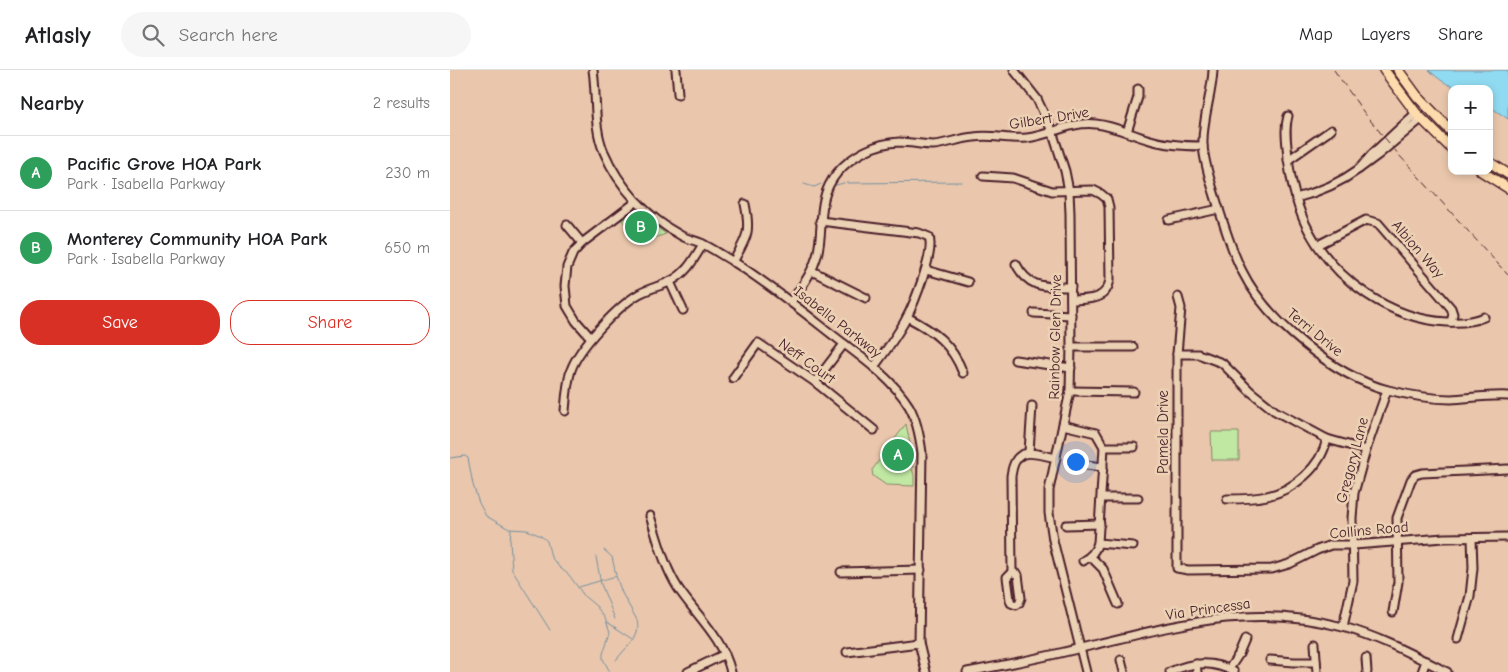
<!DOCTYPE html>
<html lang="en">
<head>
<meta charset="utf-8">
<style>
	body { margin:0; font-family:"Comic Neue",sans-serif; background:#f6f6f6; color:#202124 }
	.controls { position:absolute; right:15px; top:15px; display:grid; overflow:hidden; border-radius:10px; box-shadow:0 2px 8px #0003 }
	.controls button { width:45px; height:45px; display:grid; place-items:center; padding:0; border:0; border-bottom:1px solid #e0e0e0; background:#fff; color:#202124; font:25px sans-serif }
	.you { position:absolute; left:625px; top:391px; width:18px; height:18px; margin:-12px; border:4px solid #fff; border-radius:50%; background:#1a73e8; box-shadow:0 0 0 8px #1a73e833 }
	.badge { display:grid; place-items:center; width:32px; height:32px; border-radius:50%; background:#d93025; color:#fff; font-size:16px; font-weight:700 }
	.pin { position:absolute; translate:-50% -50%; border:2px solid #fff; box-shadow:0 1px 5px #0006 }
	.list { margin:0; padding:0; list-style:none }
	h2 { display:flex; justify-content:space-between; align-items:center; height:65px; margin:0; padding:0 20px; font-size:21px }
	h2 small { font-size:16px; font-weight:400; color:#757577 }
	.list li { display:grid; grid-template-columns:32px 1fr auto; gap:15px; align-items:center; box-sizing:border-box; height:75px; padding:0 20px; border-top:1px solid #e0e0e0 }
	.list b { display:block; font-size:19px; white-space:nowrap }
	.list p { margin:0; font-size:16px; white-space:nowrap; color:#757577 }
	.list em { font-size:16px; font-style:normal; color:#757577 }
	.actions { display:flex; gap:10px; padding:15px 20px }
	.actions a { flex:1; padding:11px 0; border:1px solid #d93025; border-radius:20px; text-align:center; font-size:18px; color:#d93025 }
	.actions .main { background:#d93025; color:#fff }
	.icon { flex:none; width:28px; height:28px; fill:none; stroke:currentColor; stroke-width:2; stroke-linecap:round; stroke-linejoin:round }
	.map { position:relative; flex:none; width:1058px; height:602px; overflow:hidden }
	header { display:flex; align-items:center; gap:30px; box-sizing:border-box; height:70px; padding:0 25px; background:#fff; border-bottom:1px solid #e0e0e0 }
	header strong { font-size:24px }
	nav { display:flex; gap:28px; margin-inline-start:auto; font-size:18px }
	.search { width:350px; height:45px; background:#f6f6f6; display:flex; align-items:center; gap:12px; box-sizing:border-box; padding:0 18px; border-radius:28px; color:#757577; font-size:19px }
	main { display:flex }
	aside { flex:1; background:#fff }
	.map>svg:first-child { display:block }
</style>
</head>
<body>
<header>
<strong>Atlasly</strong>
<div class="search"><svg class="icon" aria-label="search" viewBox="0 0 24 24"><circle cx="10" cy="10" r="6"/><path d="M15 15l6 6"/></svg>Search here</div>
<nav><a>Map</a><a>Layers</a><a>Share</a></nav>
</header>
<main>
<aside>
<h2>Nearby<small>2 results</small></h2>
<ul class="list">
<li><span class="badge" style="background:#2e9e5b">A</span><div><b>Pacific Grove HOA Park</b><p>Park · Isabella Parkway</p></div><em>230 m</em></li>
<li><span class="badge" style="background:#2e9e5b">B</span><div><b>Monterey Community HOA Park</b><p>Park · Isabella Parkway</p></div><em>650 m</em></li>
</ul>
<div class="actions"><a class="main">Save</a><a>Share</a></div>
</aside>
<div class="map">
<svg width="1058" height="602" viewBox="0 0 1058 602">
	<rect width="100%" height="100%" fill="#eac7ac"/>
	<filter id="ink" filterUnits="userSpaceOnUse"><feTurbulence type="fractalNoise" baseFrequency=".02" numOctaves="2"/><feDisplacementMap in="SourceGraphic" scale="10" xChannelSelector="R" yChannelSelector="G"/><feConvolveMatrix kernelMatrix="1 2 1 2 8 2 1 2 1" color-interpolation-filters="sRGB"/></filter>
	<g filter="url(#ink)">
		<!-- green -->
		<g fill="#c0e8a3" stroke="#858467">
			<polygon points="186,142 216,164 189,173 172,150 178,145"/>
			<polygon points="456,354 462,384 464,386 462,399 464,405 464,416 436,415 423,406 422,400"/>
			<polygon points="761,362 789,362 789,390 762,390"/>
		</g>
		<!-- water -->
		<path fill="#90dbf1" stroke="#7490a2" d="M979,0H1058V49L1039,36V19C1010,19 1001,21 979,0Z"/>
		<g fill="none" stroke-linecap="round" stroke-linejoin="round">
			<!-- stream -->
			<g stroke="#7490a2" stroke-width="1">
				<polyline points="397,113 512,112"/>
				<polyline points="354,114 364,117 371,114"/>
				<polyline points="386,115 394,113"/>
				<polyline points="0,388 15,386 18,388 23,415 29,433 36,446 59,459 77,460 91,466 97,471 101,487 109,497 119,505 135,527 146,536 155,548 160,562 153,584 153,589 160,602"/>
				<polyline points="61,460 60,471 62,500 100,560"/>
				<polyline points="154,480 162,487 166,505"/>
				<polyline points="146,487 151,514 165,549"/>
				<polyline points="129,517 166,506 172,523 187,550 188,556 187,562 184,569 166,590"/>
				<polyline points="157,552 183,569"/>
			</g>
			<defs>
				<g id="minor">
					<path d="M143,0C147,26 143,58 154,82C169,117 197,147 230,165C236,169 244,170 251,173C262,178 273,186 284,192C319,214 352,241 384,266C411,287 441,307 459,336C467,350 470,367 472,383L469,573L476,602"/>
					<polyline points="226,0 228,24"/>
					<polyline points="564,0 587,29 602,61 615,101 619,121 620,144 621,277 620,321 599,420 599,443 603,470 636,602"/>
					<path d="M763,0C762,25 752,49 753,75C754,92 760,110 765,126C772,149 781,180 792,201C816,250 884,306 938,320C958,325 981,329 1001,329C1020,328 1039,325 1058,326"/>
					<polyline points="966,43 922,84 909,99 928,85 971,49"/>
					<path d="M838,46C834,60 837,73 838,88C841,112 847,139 859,161C886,211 940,249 997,252C1010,253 1022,252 1034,247"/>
					<polyline points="677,62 688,27 688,19"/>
					<polyline points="838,90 881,60"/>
					<path d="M533,106L563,108L602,121L643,120L651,124L657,129L659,137L660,210C656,231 639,229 621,230"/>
					<path d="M846,128C869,122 890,113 909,99"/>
					<polyline points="719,150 769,139"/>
					<path d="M370,151L469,163L479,167C485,182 464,234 456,249C447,266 435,282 424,297"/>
					<polyline points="117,155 132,173"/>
					<polyline points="868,175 916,150 928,153 1001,238 1003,244 1001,252"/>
					<path d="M283,192C297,167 301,163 295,134"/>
					<path d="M566,194C579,219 595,217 621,217"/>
					<polyline points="476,200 518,212"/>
					<polyline points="362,201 416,228"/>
					<polyline points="220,212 233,240"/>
					<polyline points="728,227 731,238 727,284 727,498 738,500 822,499 839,494 867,480 881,475 904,475 994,468 1058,467"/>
					<path d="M341,232C351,217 362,204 367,186C375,157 365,130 387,103C402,85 426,73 449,72C461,72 472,75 483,75C497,74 510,68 524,67C542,64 559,70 577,68C601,65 621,51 646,54C664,56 680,64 697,69C715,75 734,76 753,76"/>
					<polyline points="584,243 621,245"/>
					<path d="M457,247C484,261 502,274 513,303"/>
					<polyline points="141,268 126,251 117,236 115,216 117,197 123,183 132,173 186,132"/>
					<polyline points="621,277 683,277"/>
					<polyline points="727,284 748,284 772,293 800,321 825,341 877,369 916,380"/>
					<polyline points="565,290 621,298"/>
					<polyline points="283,308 308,273 365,312 424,360"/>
					<polyline points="365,312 394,274"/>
					<polyline points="620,321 684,322"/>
					<path d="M115,341C116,328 117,313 121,300C129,277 168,236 189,224C200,218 211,216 221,211C237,203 244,189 253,174"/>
					<path d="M613,355L646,363L654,377L648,473C645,482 641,486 633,491"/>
					<polyline points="654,377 684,377"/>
					<polyline points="579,382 582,336"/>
					<polyline points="619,393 653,397"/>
					<polyline points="652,428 688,428"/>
					<path d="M777,429C790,429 804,429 817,426C844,420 871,397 877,369"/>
					<path d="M200,446C208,470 214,496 228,518C246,545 273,568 281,602"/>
					<polyline points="616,455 650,454"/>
					<polyline points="648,473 683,476"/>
					<polyline points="641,487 653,499 668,534"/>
					<polyline points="391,502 471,500"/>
					<path d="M562,502L561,406C565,375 582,383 606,388"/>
					<polygon points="562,502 568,505 571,528 569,533 566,535 561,533 560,530 557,507"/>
					<polyline points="943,542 948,512 947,448 961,410 965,405 972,403 1058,399"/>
					<polyline points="893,557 903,511 902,448 904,423 916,380 937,320"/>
					<polyline points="1008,569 1020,526 1023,498 1022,468"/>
					<polyline points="865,574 867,602"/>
					<polyline points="397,582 469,573"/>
					<polyline points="916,588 917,602"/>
					<polyline points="671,590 674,602"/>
					<polyline points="820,590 844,592 866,592"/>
					<polyline points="746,594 747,602"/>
					<polyline points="779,599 789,584 795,570"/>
					<polyline points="238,602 275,584"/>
					<path d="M517,602C560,594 601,586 643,575C731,554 802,533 893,557C930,567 963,585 997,602"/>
					<path d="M720,602C741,592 763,590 784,602"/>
					<polyline points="972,602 976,591"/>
				</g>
				<g id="major">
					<polyline points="934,0 966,43 1002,79"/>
					<polyline points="948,0 967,26 1002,62"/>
					<polyline points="1039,92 1058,104"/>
					<polyline points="1031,101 1058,118"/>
				</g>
			</defs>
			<!-- minor casing -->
			<use href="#minor" stroke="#4a1f2b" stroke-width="11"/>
			<!-- major casing -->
			<use href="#major" stroke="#4a1f2b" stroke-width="12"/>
			<!-- minor -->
			<use href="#minor" stroke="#ecd2b4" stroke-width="7"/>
			<!-- major -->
			<use href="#major" stroke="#fedbac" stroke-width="9"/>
			<!-- rail -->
			<polyline stroke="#4a1f2b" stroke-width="1" stroke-dasharray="8 4" stroke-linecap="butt" points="884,0 915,44 949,85 1058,205"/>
		</g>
	</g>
	<g text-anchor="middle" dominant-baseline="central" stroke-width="5" stroke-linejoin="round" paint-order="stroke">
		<!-- street labels -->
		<g font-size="15" fill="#4a1f2b" stroke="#ecd2b4">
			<text transform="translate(599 48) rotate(-9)">Gilbert Drive</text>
			<text transform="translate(968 179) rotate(49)">Albion Way</text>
			<text transform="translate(388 252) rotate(38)">Isabella Parkway</text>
			<text transform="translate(865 262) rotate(39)">Terri Drive</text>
			<text transform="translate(605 267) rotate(-89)">Rainbow Glen Drive</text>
			<text transform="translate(357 291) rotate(36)">Neff Court</text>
			<text transform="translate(713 362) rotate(-90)">Pamela Drive</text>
			<text transform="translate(902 390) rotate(-75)">Gregory Lane</text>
			<text transform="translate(919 460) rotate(-5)">Collins Road</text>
			<text transform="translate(758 539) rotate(-8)">Via Princessa</text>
		</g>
	</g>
</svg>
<div class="controls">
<button>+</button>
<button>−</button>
</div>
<div class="you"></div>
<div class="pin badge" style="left:448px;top:385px;background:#2e9e5b">A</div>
<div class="pin badge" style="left:191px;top:157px;background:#2e9e5b">B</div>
</div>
</main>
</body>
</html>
